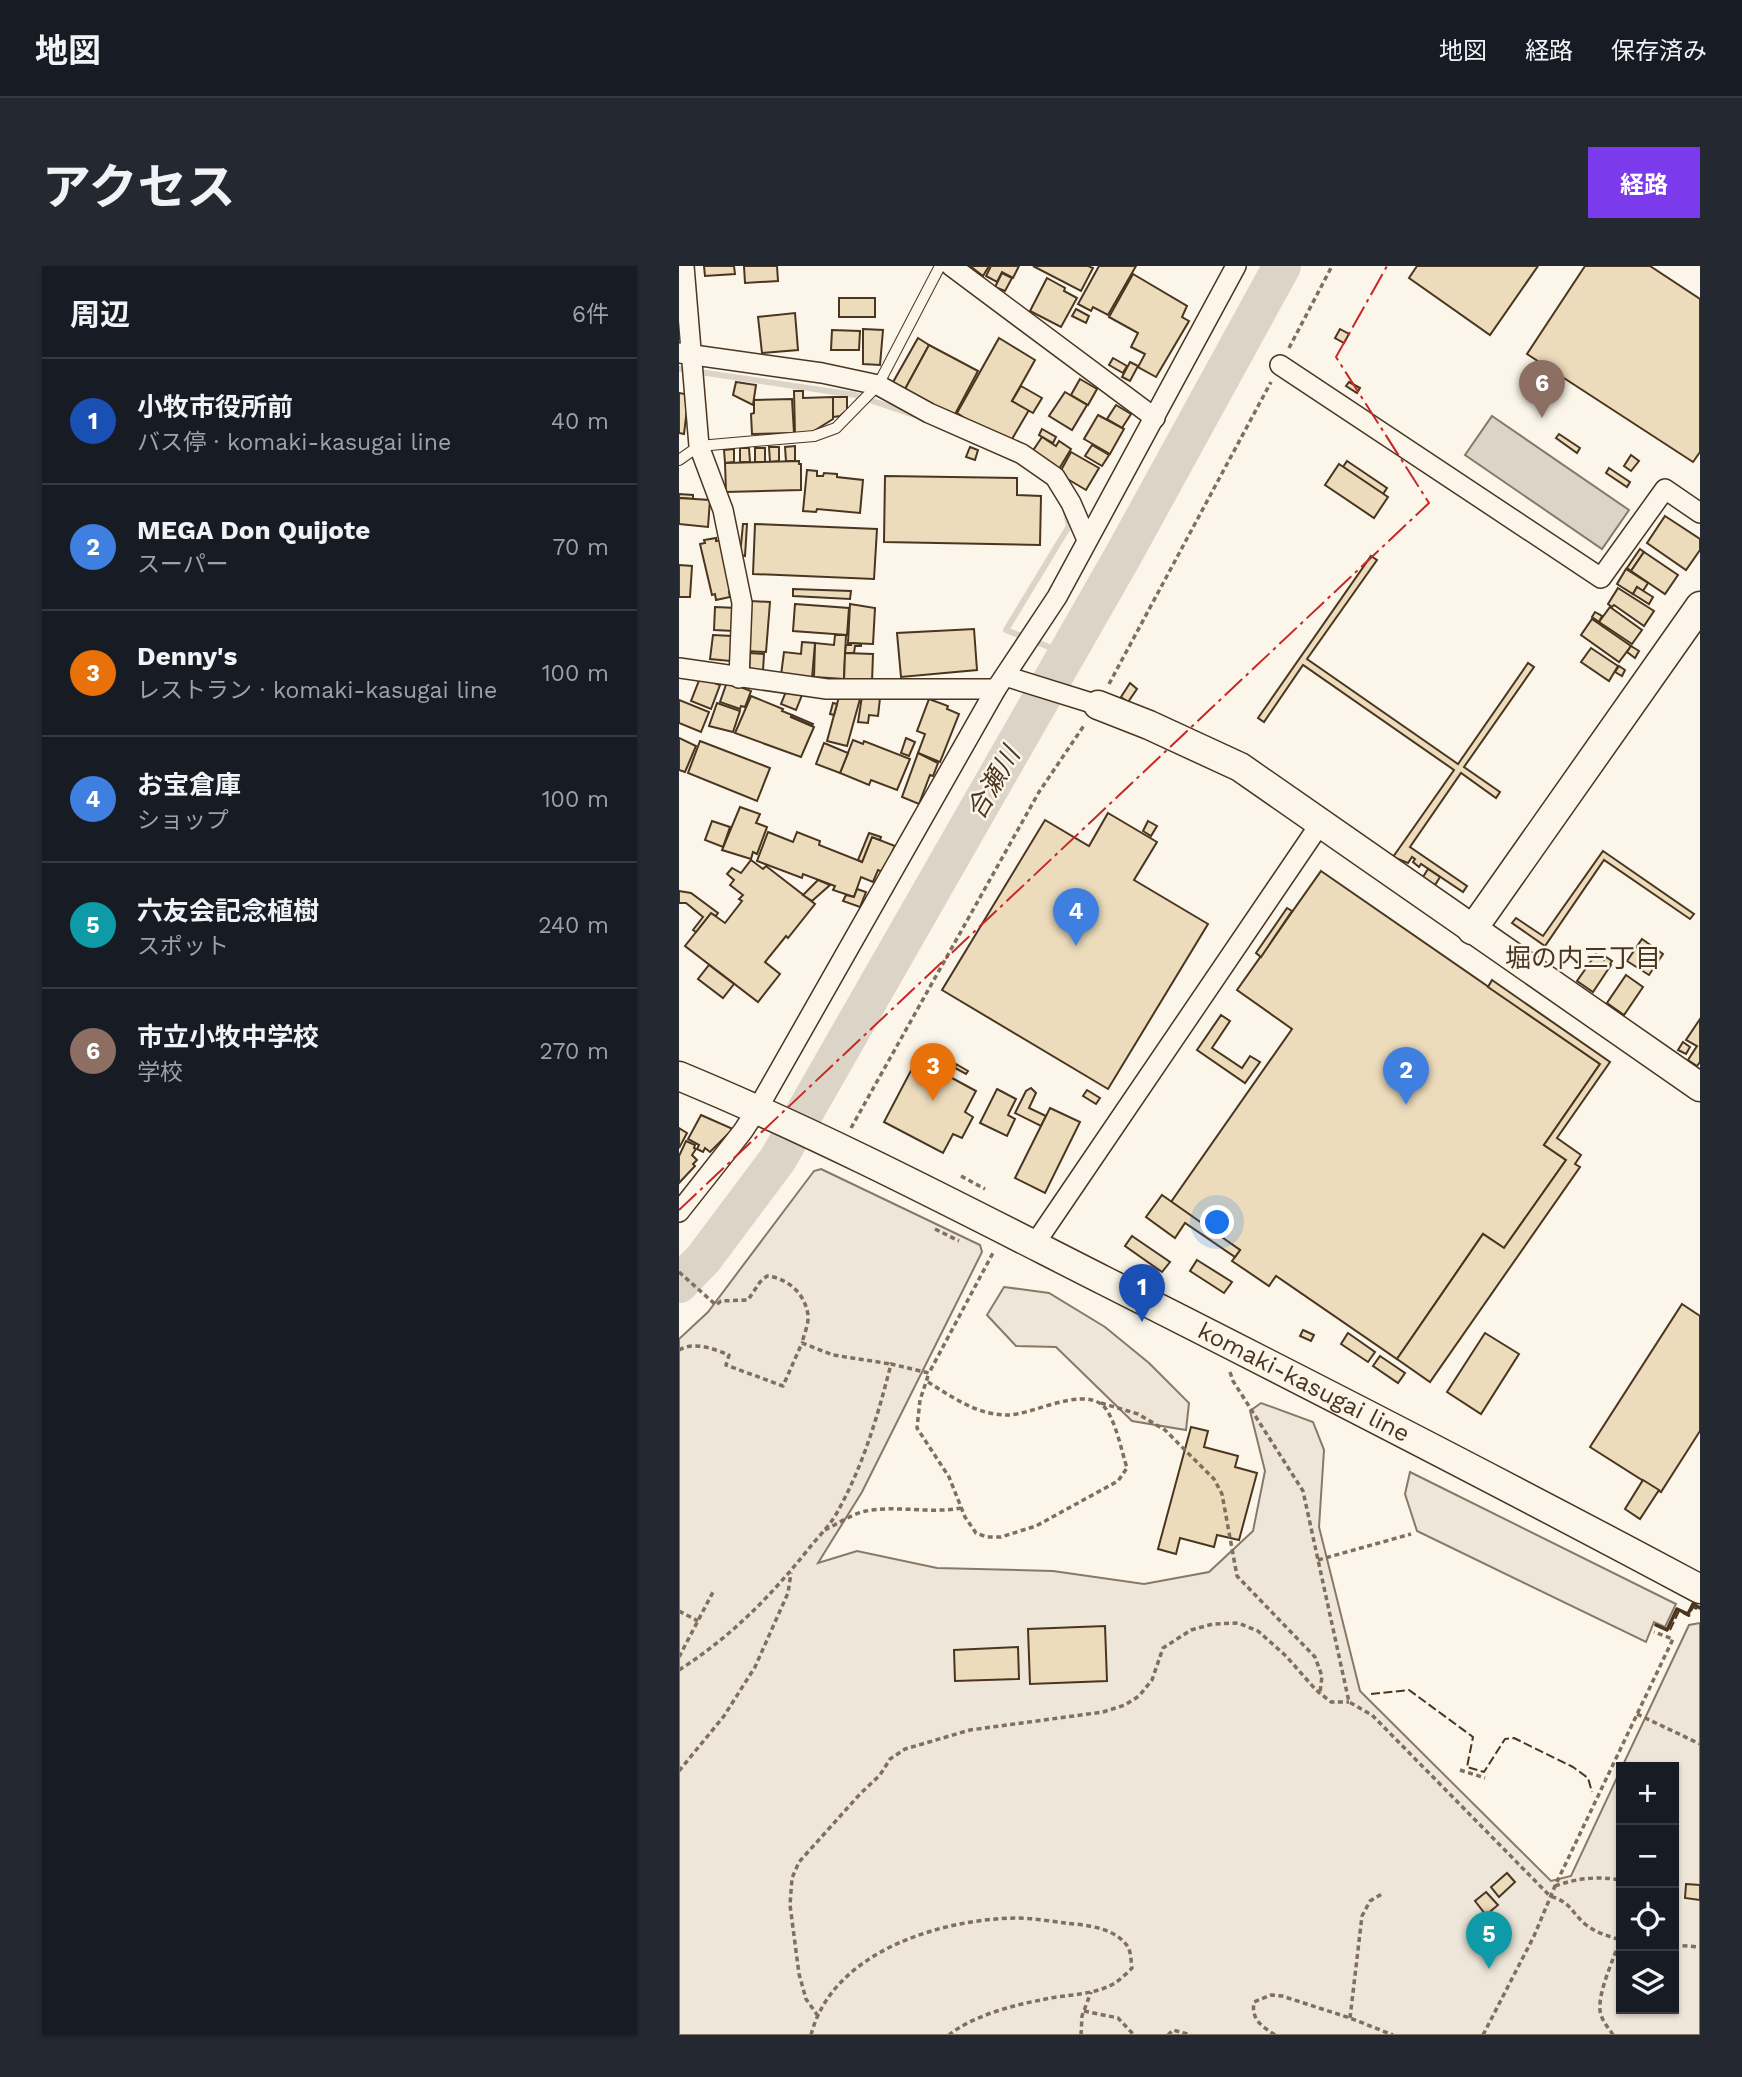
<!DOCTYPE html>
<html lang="ja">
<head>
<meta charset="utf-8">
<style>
	body { margin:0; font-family:"Work Sans","Noto Sans JP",sans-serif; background:#242831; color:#f1f3f6 }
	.controls { position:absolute; right:21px; bottom:21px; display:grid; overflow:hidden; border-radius:0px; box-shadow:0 2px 5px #0004 }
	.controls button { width:63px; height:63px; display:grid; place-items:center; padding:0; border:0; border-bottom:2px solid #363941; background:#171b24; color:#f1f3f6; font:35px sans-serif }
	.you { position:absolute; left:539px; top:957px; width:24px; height:24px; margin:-18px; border:5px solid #fff; border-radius:50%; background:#1a73e8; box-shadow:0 0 0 10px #1a73e833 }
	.badge { display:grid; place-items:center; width:46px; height:46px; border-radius:50%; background:#7c3aed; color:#fff; font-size:23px; font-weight:700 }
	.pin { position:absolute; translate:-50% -58px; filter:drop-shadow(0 2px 4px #0008) }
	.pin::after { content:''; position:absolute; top:37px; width:24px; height:21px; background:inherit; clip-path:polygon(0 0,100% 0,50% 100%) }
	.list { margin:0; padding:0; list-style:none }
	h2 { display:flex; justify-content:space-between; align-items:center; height:91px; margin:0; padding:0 28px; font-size:30px }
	h2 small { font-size:23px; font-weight:400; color:#9ea1a6 }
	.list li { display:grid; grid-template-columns:46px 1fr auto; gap:21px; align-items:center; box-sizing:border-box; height:126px; padding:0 28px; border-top:2px solid #363941 }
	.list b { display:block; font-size:26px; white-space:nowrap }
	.list p { margin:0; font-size:23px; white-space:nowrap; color:#9ea1a6 }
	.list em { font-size:23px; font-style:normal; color:#9ea1a6 }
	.icon { flex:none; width:38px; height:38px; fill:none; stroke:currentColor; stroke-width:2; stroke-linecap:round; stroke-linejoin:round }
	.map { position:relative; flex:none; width:1021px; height:1769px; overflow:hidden; border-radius:0px }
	header { display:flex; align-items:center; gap:42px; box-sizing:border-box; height:98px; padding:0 35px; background:#171b24; border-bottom:2px solid #363941 }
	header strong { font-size:33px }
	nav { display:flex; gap:38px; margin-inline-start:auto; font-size:24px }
	.intro { display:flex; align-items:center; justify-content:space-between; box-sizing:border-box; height:168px; padding:0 42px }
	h1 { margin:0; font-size:49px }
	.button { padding:18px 32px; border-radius:0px; background:#7c3aed; color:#fff; font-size:24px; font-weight:700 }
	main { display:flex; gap:42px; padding:0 42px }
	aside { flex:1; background:#171b24; border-radius:0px; box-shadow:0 2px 5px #0004 }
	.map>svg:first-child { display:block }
</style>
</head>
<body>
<header>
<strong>地図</strong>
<nav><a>地図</a><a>経路</a><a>保存済み</a></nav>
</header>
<div class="intro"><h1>アクセス</h1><a class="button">経路</a></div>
<main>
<aside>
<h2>周辺<small>6件</small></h2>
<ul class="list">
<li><span class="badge" style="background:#1a4fb4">1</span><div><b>小牧市役所前</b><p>バス停 · komaki-kasugai line</p></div><em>40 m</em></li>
<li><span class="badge" style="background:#3f7fe0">2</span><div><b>MEGA Don Quijote</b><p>スーパー</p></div><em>70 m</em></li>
<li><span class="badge" style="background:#e8710a">3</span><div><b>Denny's</b><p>レストラン · komaki-kasugai line</p></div><em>100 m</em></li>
<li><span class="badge" style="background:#3f7fe0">4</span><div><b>お宝倉庫</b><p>ショップ</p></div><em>100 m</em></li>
<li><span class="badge" style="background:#0f9aa8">5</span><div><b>六友会記念植樹</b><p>スポット</p></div><em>240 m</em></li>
<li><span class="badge" style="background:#8d6e63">6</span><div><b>市立小牧中学校</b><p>学校</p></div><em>270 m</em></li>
</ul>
</aside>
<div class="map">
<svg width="1021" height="1769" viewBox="0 0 1021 1769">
	<rect width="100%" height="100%" fill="#fbf6e9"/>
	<!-- green -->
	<g fill="#ede6d9" stroke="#887966" stroke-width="2">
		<polygon points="142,903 301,979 303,986 183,1226 139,1297 178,1285 258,1302 374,1305 465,1318 530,1306 574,1265 586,1205 571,1145 582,1137 634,1156 645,1184 640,1261 681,1425 872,1615 892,1610 942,1503 942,1743 995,1743 995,1501 943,1501 1010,1359 1021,1357 1021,1769 0,1769 0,1073 29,1046 135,905"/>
		<polygon points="325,1021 370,1027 426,1061 470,1097 510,1137 507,1164 453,1155 377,1081 337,1080 308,1049"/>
		<polygon points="731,1206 997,1338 986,1361 975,1356 967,1376 738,1265 726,1228"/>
	</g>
	<!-- water -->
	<polygon fill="#dcd4c6" stroke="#887966" stroke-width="2" points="813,150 950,244 923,283 786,189"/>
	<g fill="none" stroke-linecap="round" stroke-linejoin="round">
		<!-- stream -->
		<g stroke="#dcd4c6" stroke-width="6">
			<polyline points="0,103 176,129 235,149"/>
			<polyline points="387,247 390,260 327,364 388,388"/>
		</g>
		<!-- river -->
		<polyline stroke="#dcd4c6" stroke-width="38" points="0,1018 25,992 99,893 445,288 603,0"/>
	</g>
	<!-- building -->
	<g fill="#ecdcbc" stroke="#4a3520" stroke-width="2">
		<polygon points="25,0 55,0 56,8 26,10"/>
		<polygon points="65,0 98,0 99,15 66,17"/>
		<polygon points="291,0 310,0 304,10"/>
		<polygon points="312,0 340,0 334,12 323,6 318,16 307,10"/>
		<polygon points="354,0 409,0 414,2 402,25"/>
		<polygon points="420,0 457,0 429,49 414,41 412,45 399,38"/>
		<polygon points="738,0 859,0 811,69 730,12"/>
		<polygon points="906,0 971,0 1021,33 1021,186 1014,196 848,88"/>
		<polygon points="323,7 333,12 326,25 316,21"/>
		<polygon points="454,8 508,40 503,51 510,55 477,111 459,101 466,88 452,81 459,67 430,51"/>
		<polygon points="368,12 386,22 385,25 398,32 382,61 351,45"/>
		<rect x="160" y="32" width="36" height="19"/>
		<polygon points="397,43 410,50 407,57 393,50"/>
		<polygon points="116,47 119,84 83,87 79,51"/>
		<polygon points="184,63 204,64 201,99 184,98"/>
		<polygon points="661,63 670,68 665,77 656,72"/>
		<polygon points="153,64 181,65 180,84 152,84"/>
		<polygon points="239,72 250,79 225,125 213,118"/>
		<polygon points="320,72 356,94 333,135 350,144 329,180 278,147"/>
		<polygon points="250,79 299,105 274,152 225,125"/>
		<polygon points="434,92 448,100 444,107 430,99"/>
		<polygon points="451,96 459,100 451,115 443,111"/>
		<polygon points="401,113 418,123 409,139 392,129"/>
		<polygon points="57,116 77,119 74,139 54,129"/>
		<polygon points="670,116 681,122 678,127 667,120"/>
		<polygon points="342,120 363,132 354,147 333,135"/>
		<polygon points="115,125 124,125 124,132 154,131 154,153 130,168 116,169"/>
		<polygon points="386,126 408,139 393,164 370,150"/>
		<polygon points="0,127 6,128 6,134 9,134 5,168 0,167"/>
		<polygon points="154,131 168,131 168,144 161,150 154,151"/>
		<polygon points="113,133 115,167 73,168 72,148 75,147 75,134"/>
		<polygon points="437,139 452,148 443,162 428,153"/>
		<polygon points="419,149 445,163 431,188 405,173"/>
		<polygon points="363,163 377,171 374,177 360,169"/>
		<polygon points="880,168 901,182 898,187 877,172"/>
		<polygon points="363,171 377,180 380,175 392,183 380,203 353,186"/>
		<polygon points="413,179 430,189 423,200 406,190"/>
		<polygon points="116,180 116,195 107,195 106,181"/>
		<polygon points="90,181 100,181 100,195 91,196"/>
		<polygon points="291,181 299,184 296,194 287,191"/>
		<polygon points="61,182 70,182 71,196 61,196"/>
		<rect x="76" y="182" width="10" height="14"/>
		<polygon points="55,183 55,196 46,197 45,184"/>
		<polygon points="392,186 420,202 407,224 380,208"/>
		<polygon points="952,189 960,195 952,205 945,200"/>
		<polygon points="120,195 120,198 122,198 122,224 47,226 46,197"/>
		<polygon points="668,195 708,222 704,228 664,201"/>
		<polygon points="660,198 709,231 695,252 646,219"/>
		<polygon points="930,202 951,216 948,221 927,207"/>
		<polygon points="128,204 138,205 138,210 144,210 145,207 158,208 158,211 184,214 181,247 138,243 137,246 124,245"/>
		<polygon points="206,210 338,212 338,229 362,230 361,279 205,276"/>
		<polygon points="0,228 14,229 14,233 0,232"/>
		<polygon points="0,232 31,234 29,261 0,258"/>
		<polygon points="986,250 1021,273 1021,284 1007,304 968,277"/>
		<polygon points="64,258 68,258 66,290 61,289"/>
		<polygon points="76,258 198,263 195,313 74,308"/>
		<polygon points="37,272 37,275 43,274 53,326 50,326 51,331 37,334 36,328 33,329 21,278 26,277 25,274"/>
		<polygon points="961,283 965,286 952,305 948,302"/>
		<polygon points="965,286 999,309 986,328 952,305"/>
		<polygon points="692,290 698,294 628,393 779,498 849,397 855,401 785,501 821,526 817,532 782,507 731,581 788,620 784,626 742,598 740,601 734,596 736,593 733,591 729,597 714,591 775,504 624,399 585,456 579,452"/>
		<polygon points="0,299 13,300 11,331 0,331"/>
		<polygon points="947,303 969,317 964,325 958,321 954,328 938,318"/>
		<polygon points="958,321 974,331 970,338 954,328"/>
		<polygon points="939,322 975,345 965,360 935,339 933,341 929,338"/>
		<polygon points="114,323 172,325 171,333 114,330"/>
		<polygon points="71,335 91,336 87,386 67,385"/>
		<polygon points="116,338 170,342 168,369 114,365"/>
		<polygon points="171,338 196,342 194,378 169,377"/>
		<polygon points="36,341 57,342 55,365 35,364"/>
		<polygon points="931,341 963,364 953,378 920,356"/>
		<polygon points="916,346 923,350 920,356 913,351"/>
		<polygon points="913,353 952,380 940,396 902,369"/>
		<polygon points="295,363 298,404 222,411 218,367"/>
		<polygon points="34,369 53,370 51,395 31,393"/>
		<polygon points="156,369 167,369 165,413 135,411 136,377 155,379"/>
		<polygon points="123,376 136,377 133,412 102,409 105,386 122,388"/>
		<polygon points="172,377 182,378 182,380 176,380 175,387 166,387 167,379 172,379"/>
		<polygon points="952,380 960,385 956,392 948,386"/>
		<polygon points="912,382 939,400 930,415 902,396"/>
		<polygon points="71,387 85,388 84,405 70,405"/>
		<polygon points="166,387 194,388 193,416 165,415"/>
		<polygon points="940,400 946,404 943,410 936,406"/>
		<polygon points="21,412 41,419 32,443 12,435"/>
		<polygon points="48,416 72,425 66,441 62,440 61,443 41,436"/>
		<polygon points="451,417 458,423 449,436 442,431"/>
		<polygon points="108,423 123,429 117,444 102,438"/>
		<polygon points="161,427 181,433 168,480 148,475"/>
		<polygon points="72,430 104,443 103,445 113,449 112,451 135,461 122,491 56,467"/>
		<polygon points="183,430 201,432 199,450 190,449 189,457 179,456"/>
		<polygon points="250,433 269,440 268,443 280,448 261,496 239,487 246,468 238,465"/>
		<polygon points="0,434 30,446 22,466 0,457"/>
		<polygon points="38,437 61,445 54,466 30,460"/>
		<polygon points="154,437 158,438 155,449 151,448"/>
		<polygon points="113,449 134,458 133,460 112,451"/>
		<polygon points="0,472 17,480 6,506 0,504"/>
		<polygon points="227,472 236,476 230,490 222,487"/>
		<polygon points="174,474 184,478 185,475 231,493 218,524 192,514 190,519 161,507"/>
		<polygon points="21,475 91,502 78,535 9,507"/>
		<polygon points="145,477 169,487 161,507 137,498"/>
		<polygon points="239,487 259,497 254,510 251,509 240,538 223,531"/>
		<polygon points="61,541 81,548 77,557 88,561 78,588 74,586 72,593 43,584"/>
		<polygon points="429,547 478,576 455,614 529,658 429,823 263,724 366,554 410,580"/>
		<polygon points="33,555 51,561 44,581 26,574"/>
		<polygon points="469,555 478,560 472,570 464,565"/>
		<polygon points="89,566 114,576 118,566 141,575 140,579 183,596 193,571 216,580 204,606 199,604 194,616 182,611 175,631 154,624 156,620 124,608 123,612 78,595"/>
		<polygon points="190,567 202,571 201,574 193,571 183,596 179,594"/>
		<polygon points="924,585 1015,648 1011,653 925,594 866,680 833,657 837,652 864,670"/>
		<polygon points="72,594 84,603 87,600 136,638 109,672 107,670 86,696 101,708 79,736 6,680 32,647 46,657 63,635 60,633 64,629 51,619 55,614 48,608 53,602 62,607"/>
		<polygon points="749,603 761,611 756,619 744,611"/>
		<polygon points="642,605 921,798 865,879 887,894 825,982 804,968 718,1093 597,1010 590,1020 553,995 561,984 492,936 613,763 558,724"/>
		<polygon points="139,614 151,619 133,635 124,629"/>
		<polygon points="178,623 187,626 181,641 164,635 167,629 175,631"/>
		<polygon points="0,625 12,627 39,647 37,650 32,647 17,666 14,664 24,651 7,637 0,637"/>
		<polygon points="608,642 613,645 582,691 577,687"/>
		<polygon points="963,673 984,688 970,709 948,695"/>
		<polygon points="917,688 925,694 927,691 933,695 931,698 932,699 914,726 898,715"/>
		<polygon points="30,699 55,718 44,732 19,713"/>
		<polygon points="947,709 964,721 945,749 928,737"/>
		<polygon points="813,714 931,796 878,872 902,889 896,898 901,901 751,1116 718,1093 804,968 825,982 887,894 865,879 921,798 809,721"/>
		<polygon points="542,749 551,755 533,782 563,802 571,790 581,796 566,817 518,784"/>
		<polygon points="1021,753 1021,796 1018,800 1009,794 1018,780 1007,774"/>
		<polygon points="1004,776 1011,781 1007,788 999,784"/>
		<polygon points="238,793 297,825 286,846 294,851 283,872 274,868 264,887 205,856"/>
		<polygon points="277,798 289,805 287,808 276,802"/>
		<polygon points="352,822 357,827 350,842 367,850 362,860 336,847 347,825"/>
		<polygon points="318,823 337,833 329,849 336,853 328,870 301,857"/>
		<polygon points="408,824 421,832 417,838 404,830"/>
		<polygon points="371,842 401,856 366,927 336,912"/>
		<polygon points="22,849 54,863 31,886 26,882 24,886 18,883 20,879 9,873"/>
		<polygon points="0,862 8,867 0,882"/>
		<polygon points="7,875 16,879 15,882 17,883 13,889 18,894 14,898 16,900 0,917 0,890"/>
		<polygon points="483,929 561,984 556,991 506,957 496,972 467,951"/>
		<polygon points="453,970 491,996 483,1006 446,980"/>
		<polygon points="518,994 553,1016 545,1027 511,1005"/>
		<polygon points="1003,1038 1021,1050 1021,1165 982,1226 911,1181"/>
		<polygon points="624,1064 635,1069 632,1075 621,1070"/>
		<polygon points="669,1067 696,1086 689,1096 662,1078"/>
		<polygon points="806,1067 840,1088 802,1148 768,1126"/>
		<polygon points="701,1090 726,1107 719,1117 694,1100"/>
		<polygon points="512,1161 529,1165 525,1181 559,1190 556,1201 578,1207 560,1274 538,1269 535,1281 501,1272 497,1288 479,1283"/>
		<polygon points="964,1214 980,1224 961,1253 946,1243"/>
		<polygon points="426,1360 428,1415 351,1418 349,1363"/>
		<polygon points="339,1381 340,1413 276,1415 275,1384"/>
		<polygon points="828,1607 836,1616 820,1631 812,1621"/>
		<polygon points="1007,1618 1021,1619 1021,1634 1006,1632"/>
		<polygon points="807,1626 819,1639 807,1649 796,1635"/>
	</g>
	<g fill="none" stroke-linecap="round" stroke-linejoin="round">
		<defs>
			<polyline id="lane" points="0,194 20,180 135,170 157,162 199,119 261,0"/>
			<g id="street">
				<polyline points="5,0 20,180 44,244 63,337 60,412"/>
				<polyline points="272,0 476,152"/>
				<polyline points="0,87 143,107 199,119 250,147 343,188 376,211 392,237 408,274"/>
				<polyline points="601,99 922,312 986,223 1021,247"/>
				<polyline points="0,402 148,423 317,423"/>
				<polyline points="326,410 419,439"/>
				<polyline points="0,946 64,865 79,842 317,423 378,331 557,0"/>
				<polyline points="355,979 641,558"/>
			</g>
			<g id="secondary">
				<polyline points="419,439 470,459 561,501 1021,821"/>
				<polyline points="793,664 1021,340"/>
				<path id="s1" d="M0,810C145,870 284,943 424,1014C624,1115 823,1217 1021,1323"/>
			</g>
		</defs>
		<!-- lane casing -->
		<use href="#lane" stroke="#4a3520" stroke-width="12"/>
		<!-- street casing -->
		<use href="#street" stroke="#4a3520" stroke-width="22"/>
		<!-- secondary casing -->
		<use href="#secondary" stroke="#4a3520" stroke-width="31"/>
		<!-- path -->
		<g stroke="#7f6f5c" stroke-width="3.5" stroke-dasharray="5 3.5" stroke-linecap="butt">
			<polyline points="610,82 653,0"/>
			<polyline points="430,418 592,116"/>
			<polyline points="172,862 360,526 406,458"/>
			<polyline points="282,910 306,923"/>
			<polyline points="256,963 280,975"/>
			<path d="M0,1006L37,1039L42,1035L69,1034L81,1016L88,1010C108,1012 126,1027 129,1049C130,1058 125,1068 123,1077"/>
			<path d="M0,1084C16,1075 35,1083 50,1089L47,1099L104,1120L123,1077L154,1089L212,1098"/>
			<path d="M551,1106L554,1115L624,1225L670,1436L693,1449L871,1630C893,1637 891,1645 906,1658C917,1667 929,1670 942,1674"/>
			<path d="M249,1116C273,1131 298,1149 328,1149C353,1149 399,1122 422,1138C435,1146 443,1187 448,1202L439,1215L357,1260L322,1271H308L297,1267L286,1251L270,1211L238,1162L241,1134L250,1107"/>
			<polyline points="422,1137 459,1148 486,1164 535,1213 543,1228 558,1310 636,1391 643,1410 641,1427"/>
			<path d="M146,1264C158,1258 173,1248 187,1245C218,1239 251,1248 282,1242"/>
			<polyline points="639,1294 732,1268"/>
			<polyline points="0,1345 19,1355"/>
			<polyline points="0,1391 34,1326"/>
			<path d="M0,1404C52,1371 93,1329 131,1281C141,1269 153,1257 160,1243C185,1197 199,1149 212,1098L250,1107L315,985"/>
			<polyline points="958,1448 1021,1478"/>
			<polyline points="781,1504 806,1512"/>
			<polyline points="0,1505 45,1450 76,1401 109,1327 112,1307"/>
			<path d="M876,1620C898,1612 919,1610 942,1614"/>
			<polyline points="995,1622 996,1622"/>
			<polyline points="995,1679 1021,1681"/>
			<polyline points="405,1745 439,1752 455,1769"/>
			<polyline points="139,1750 127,1733 120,1708 111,1639 113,1612 120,1596 181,1528 201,1509 211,1493 226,1483 291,1464 424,1446 446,1439 460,1430 473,1414 484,1382 512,1364 534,1358 559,1357 579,1365 607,1390 637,1424 652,1436 670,1436"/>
			<polyline points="671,1752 683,1650 691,1635 703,1628"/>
			<path d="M132,1769C153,1686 261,1653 337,1652C353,1652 370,1655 386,1657C406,1659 436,1661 449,1681C452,1686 452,1696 453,1702C448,1707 442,1713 436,1717C414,1730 386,1728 362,1734C334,1739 291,1751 270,1769"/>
			<polyline points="402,1769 403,1750 412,1726"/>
			<polyline points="489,1769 494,1764 512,1769"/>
			<path d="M596,1769C583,1760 572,1754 575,1736L592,1729L603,1730L671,1752L714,1769"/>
			<polyline points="804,1769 855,1670 876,1620 994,1373 975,1366"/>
			<path d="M934,1769C929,1761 922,1754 921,1744C919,1726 935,1692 941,1674"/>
		</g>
		<!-- lane -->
		<use href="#lane" stroke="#fbf6e9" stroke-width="10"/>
		<!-- street -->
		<use href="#street" stroke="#fbf6e9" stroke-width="19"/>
		<!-- secondary -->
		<use href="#secondary" stroke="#fbf6e9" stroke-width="28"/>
		<!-- fence -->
		<g stroke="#4a3520" stroke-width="2" stroke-dasharray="9 3.5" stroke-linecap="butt">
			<polyline points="991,1364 1000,1345 1010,1350 1014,1341 1021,1345"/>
			<polyline points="692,1428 730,1424 794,1471 788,1501 805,1506 826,1473 835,1472 894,1501 909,1512 913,1526"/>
		</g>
		<!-- wall -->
		<polyline stroke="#4a3520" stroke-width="3.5" points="977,1359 988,1364 998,1343 1009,1348 1014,1338 1021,1342"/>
		<!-- power -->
		<polyline stroke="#c62828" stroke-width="2" stroke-dasharray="24 5 3.5 5" stroke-linecap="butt" points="0,944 750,237 657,91 708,0"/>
	</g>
	<g text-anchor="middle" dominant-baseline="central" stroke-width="5" stroke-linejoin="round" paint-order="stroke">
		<!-- street labels -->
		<g font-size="24" fill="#4a3520" stroke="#fbf6e9">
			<text stroke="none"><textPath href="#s1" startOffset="696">komaki-kasugai line</textPath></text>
		</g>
		<!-- water labels -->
		<g font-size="26" font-style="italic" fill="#4a3520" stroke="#fbf6e9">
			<text transform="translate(314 517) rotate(-60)">合瀬川</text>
		</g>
		<!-- neighbourhood labels -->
		<g font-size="26" fill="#4a3520" stroke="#fbf6e9">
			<text x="904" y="692">堀の内三丁目</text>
		</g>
	</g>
</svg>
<div class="controls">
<button>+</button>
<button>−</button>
<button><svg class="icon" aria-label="locate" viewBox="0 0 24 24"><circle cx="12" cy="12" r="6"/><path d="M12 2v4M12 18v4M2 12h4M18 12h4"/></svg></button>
<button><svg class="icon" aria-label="layers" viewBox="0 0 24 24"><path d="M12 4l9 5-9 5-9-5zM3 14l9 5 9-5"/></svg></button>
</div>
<div class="you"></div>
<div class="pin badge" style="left:463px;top:1056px;background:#1a4fb4">1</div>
<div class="pin badge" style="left:727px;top:839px;background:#3f7fe0">2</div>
<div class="pin badge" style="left:254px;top:835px;background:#e8710a">3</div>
<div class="pin badge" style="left:397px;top:680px;background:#3f7fe0">4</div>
<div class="pin badge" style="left:810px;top:1703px;background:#0f9aa8">5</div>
<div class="pin badge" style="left:863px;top:152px;background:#8d6e63">6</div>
</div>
</main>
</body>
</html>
